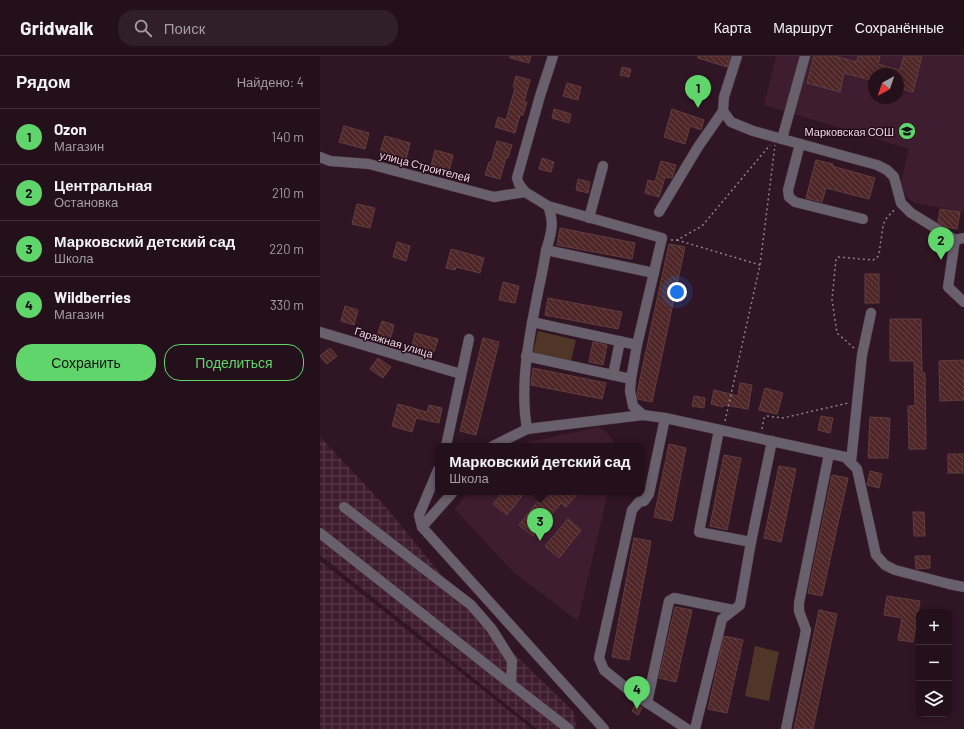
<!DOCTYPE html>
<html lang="ru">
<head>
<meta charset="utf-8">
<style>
	body { margin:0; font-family:Barlow,sans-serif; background:#301e28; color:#f1f3f6 }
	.controls { position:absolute; right:12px; bottom:12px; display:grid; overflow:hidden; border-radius:8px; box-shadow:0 2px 6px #0003 }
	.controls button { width:36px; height:36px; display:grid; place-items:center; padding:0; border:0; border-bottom:1px solid #41303a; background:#24101b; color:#f1f3f6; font:20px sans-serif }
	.compass { position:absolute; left:548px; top:12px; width:36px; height:36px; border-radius:50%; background:#24101b; box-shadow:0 2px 6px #0003; rotate:220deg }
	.you { position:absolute; left:357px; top:236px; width:14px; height:14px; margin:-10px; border:3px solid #fff; border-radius:50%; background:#1a73e8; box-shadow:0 0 0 6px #1a73e833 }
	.badge { display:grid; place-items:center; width:26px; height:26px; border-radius:50%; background:#60d56b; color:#111; font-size:13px; font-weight:700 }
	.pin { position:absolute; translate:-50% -33px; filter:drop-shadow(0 1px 2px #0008) }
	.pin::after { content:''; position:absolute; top:21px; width:14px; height:12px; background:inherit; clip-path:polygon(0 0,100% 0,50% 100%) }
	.popup { position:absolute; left:115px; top:387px; width:210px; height:52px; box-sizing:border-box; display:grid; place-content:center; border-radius:8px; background:#24101b; filter:drop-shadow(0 1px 3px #0005); font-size:13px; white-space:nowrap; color:#a39da3 }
	.popup b { font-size:15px; color:#f1f3f6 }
	.popup::after { content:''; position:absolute; left:50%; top:100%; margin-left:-8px; border:8px solid transparent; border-top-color:#24101b }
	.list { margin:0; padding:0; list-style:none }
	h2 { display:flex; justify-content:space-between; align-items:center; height:52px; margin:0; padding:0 16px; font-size:17px }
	h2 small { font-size:13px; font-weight:400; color:#a39da3 }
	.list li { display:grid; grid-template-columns:26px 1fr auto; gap:12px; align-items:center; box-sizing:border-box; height:56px; padding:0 16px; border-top:1px solid #41303a }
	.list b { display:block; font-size:15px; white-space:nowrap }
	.list p { margin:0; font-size:13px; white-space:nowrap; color:#a39da3 }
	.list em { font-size:13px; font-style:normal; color:#a39da3 }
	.actions { display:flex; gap:8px; padding:12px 16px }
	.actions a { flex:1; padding:9px 0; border:1px solid #60d56b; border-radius:16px; text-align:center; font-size:14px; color:#60d56b }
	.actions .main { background:#60d56b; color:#111 }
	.icon { flex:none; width:22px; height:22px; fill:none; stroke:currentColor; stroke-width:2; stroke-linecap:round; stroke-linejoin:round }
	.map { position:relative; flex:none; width:644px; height:673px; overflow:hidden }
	header { display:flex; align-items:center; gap:24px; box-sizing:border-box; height:56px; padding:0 20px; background:#24101b; border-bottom:1px solid #41303a }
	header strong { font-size:19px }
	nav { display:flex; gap:22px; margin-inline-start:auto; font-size:14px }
	.search { width:280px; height:36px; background:#301e28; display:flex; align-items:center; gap:10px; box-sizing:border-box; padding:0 14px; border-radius:16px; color:#a39da3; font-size:15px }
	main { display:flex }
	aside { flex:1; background:#24101b }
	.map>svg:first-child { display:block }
</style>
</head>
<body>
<header>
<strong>Gridwalk</strong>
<div class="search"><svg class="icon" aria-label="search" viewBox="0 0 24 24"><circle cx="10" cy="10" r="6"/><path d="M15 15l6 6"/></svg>Поиск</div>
<nav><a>Карта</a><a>Маршрут</a><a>Сохранённые</a></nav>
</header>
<main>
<aside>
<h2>Рядом<small>Найдено: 4</small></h2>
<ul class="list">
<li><span class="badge">1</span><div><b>Ozon</b><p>Магазин</p></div><em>140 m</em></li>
<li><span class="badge">2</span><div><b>Центральная</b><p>Остановка</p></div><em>210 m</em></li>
<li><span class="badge">3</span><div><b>Марковский детский сад</b><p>Школа</p></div><em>220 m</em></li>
<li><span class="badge">4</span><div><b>Wildberries</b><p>Магазин</p></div><em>330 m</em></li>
</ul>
<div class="actions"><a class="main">Сохранить</a><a>Поделиться</a></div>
</aside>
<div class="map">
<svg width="644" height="673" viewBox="0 0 644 673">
	<defs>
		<pattern id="industrial-grid" width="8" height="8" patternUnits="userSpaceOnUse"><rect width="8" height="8" fill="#3f1d30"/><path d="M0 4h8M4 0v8" fill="none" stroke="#5b3d4e"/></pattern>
		<pattern id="building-back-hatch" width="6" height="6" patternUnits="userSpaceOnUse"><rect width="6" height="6" fill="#4f2728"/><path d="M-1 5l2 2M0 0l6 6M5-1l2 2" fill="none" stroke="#684647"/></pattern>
	</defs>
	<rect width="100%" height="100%" fill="#301524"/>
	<!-- built -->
	<g fill="#3f1d30" fill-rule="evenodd">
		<path d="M456,0H644V156L595,147L587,141L580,129L589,93L444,49ZM554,18H578V42H554Z"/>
		<polygon points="279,371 285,375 297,390 190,390"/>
		<polygon points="148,436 288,436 258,565 193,516 135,453"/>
	</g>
	<!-- industrial -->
	<g fill="url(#industrial-grid)">
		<polygon points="0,381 65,450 154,559 254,656 257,673 217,673 0,499"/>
		<polygon points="0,505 212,673 0,673"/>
	</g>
	<!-- green -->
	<g fill="#503627">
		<polygon points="218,275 256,284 251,305 213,296"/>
		<polygon points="435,590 459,596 449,645 425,640"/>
	</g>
	<!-- building -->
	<g fill="url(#building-back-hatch)" stroke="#613e3e">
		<polygon points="190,0 211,0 209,7 190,2"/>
		<polygon points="378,0 410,0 407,11 378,2"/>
		<polygon points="494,0 514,0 537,6 538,0 560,0 558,8 580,14 584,0 602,0 593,36 578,32 578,18 554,18 554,25 524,17 520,36 487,27"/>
		<polygon points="302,11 311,13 309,21 300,19"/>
		<polygon points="196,20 210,24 204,46 207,46 203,59 200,59 195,77 175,71 178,61 186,64 195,32 193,31"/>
		<polygon points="247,27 261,31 258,44 243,40"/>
		<polygon points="234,53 251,58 249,67 232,62"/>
		<polygon points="352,53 384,64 381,74 370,70 365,88 344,81"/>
		<polygon points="24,70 49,77 45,93 19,86"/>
		<polygon points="65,80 90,87 86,103 60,96"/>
		<polygon points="177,85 192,89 188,102 186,102 180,123 165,119 169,106 171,106"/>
		<polygon points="115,94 133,99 129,115 111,110"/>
		<polygon points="222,102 234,106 231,116 219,113"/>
		<polygon points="496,104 513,108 512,110 555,122 549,143 506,132 502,146 486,142"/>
		<polygon points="341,105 356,109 352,122 345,121 339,141 325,137 328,124 335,126"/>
		<polygon points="258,123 270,126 268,137 256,134"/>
		<polygon points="37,148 55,152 50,172 32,168"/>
		<polygon points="620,153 640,156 637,173 626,171 618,166"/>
		<polygon points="240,172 315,187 312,203 237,189"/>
		<polygon points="77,186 90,190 86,205 73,201"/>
		<polygon points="349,188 365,191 332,346 318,343 317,337"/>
		<polygon points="131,193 164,202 160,217 136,211 135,214 126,212"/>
		<rect x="545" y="218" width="14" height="29"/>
		<polygon points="183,226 199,230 195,247 179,244"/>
		<polygon points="228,242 302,256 298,273 225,259"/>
		<polygon points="25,250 38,254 34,269 21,265"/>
		<polygon points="570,263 601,263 602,317 605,317 606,393 589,393 588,350 595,350 594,305 570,305"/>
		<polygon points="62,265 74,269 70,284 57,280"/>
		<polygon points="95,277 118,283 114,296 92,290"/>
		<polygon points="163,282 179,286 156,379 140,375"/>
		<polygon points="273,286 287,289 283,309 269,306"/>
		<polygon points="10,292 17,300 7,308 0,300"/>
		<polygon points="58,302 71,311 63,322 50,313"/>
		<polygon points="644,304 644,344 620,345 619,305"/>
		<polygon points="213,312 286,327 282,343 211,329"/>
		<polygon points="420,327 432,329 428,353 404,349 403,351 391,348 394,334 418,340"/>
		<polygon points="445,332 463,337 457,358 439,354"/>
		<polygon points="374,340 385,342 384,352 372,350"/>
		<polygon points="78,348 107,356 109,349 122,352 119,367 96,362 92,376 72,370"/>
		<polygon points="501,360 513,362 510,377 498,374"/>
		<polygon points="550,361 570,362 568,402 548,402"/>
		<polygon points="349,388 366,392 352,465 334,461"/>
		<rect x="628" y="398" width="15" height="19"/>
		<polygon points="404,399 421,402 407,474 390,470"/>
		<polygon points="459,410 476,413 461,486 444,482"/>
		<polygon points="550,415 562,418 559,432 547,429"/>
		<polygon points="512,419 528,422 502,540 488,537"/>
		<polygon points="183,436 205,436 187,459 173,448"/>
		<polygon points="225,436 259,436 246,451 241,447 213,480 199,469"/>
		<polygon points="593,456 604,456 605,480 594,480"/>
		<polygon points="248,463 261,474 239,502 225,490"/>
		<polygon points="314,482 331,485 309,604 292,601"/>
		<polygon points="595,500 610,500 610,512 596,513"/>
		<polygon points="567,540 600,545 593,586 578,584 582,562 564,559"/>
		<polygon points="355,551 372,554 356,626 339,622"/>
		<polygon points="499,554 517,558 493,673 474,673"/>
		<polygon points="404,580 423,584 407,657 388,653"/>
		<polygon points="316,648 322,652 318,659 312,655"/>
	</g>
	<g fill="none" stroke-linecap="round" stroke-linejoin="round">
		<defs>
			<g id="minor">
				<polyline points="233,0 220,40 197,122 199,128 205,136 228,150 342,182 317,289 311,323 310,335 313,350 323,359"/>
				<polyline points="417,0 404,41 403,55 411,66 433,75 557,109 567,114 574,121 581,147 591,157 635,184"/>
				<polyline points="462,83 485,0"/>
				<polyline points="480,88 468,134 469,141 475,146 543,163"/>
				<polyline points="0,101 10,105 49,108 174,141 205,136"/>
				<polyline points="339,156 378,91 403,55"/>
				<polyline points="269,162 283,110"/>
				<polyline points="644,182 635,184 628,231 644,246"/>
				<polyline points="226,194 334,217"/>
				<polyline points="212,266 317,289"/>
				<polyline points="0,276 141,318"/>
				<polyline points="206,300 311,323"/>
				<polyline points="293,319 300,285"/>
				<polyline points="345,362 329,438 324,445 319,446 312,454 279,602 284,614 311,636 367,673"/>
				<polyline points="207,373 323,359 345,362 525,401 537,413 556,499 565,509 575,514 629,528 644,531"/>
				<polyline points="399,374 379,476 431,486 452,385"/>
				<polyline points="126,390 149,283"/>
				<path d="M173,390L207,373C199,325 210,277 219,231C222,219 224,206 226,195C231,177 235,168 228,150"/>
				<polyline points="531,406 542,299 551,257"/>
				<polyline points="118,414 99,459 102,471 284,673"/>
				<polyline points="24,451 151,549 171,572 192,605 191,628"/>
				<polyline points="102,471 133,436"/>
				<polyline points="0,477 173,614 249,673"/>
				<polyline points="327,647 349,545 354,542 413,554"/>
				<polyline points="375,673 402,563 420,549 431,486"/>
				<polyline points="466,673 486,574 479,555 479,547 509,398"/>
			</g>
		</defs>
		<!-- minor casing -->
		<use href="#minor" stroke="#4a303f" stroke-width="11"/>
		<!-- path -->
		<g stroke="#967e8b" stroke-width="1.5" stroke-dasharray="2 3" stroke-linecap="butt">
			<polyline points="351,184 357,184 382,170 450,89"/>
			<polyline points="357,184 440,209"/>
			<polyline points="534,292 517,277 512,244 516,203 518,201 553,204 557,202 559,198 563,170 565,164 574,154"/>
			<polyline points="405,365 440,209 455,89"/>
			<polyline points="442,373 444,362 446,360 463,362 528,347"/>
		</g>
		<!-- minor -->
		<use href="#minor" stroke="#68606c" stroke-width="10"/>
	</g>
	<!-- icons -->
	<defs>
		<symbol id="school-disc" viewBox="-11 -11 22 22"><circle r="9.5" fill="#60d56b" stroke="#260b1a"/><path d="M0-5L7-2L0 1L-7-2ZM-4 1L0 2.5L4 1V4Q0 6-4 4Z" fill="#111"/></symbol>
	</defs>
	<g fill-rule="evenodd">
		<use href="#school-disc" x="577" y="65" width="20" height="20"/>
	</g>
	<g text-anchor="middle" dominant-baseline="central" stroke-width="3" stroke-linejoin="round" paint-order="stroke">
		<!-- poi labels -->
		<g font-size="11" fill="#ecd8e2" stroke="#260b1a" text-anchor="end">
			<text x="574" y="75">Марковская СОШ</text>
		</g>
		<!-- street labels -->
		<g font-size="11" fill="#ecd8e2" stroke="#260b1a">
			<text transform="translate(105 110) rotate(15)">улица Строителей</text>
			<text transform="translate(74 286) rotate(17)">Гаражная улица</text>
		</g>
	</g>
</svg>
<div class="controls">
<button>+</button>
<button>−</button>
<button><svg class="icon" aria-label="layers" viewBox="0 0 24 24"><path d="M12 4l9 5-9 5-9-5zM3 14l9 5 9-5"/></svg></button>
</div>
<svg class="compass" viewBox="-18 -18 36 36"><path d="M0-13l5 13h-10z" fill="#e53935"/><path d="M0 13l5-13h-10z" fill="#a39da3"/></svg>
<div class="you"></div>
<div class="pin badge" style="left:378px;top:52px">1</div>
<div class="pin badge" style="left:621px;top:204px">2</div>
<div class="pin badge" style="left:220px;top:485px">3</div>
<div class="popup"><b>Марковский детский сад</b>Школа</div>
<div class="pin badge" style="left:317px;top:653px">4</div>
</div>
</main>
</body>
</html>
